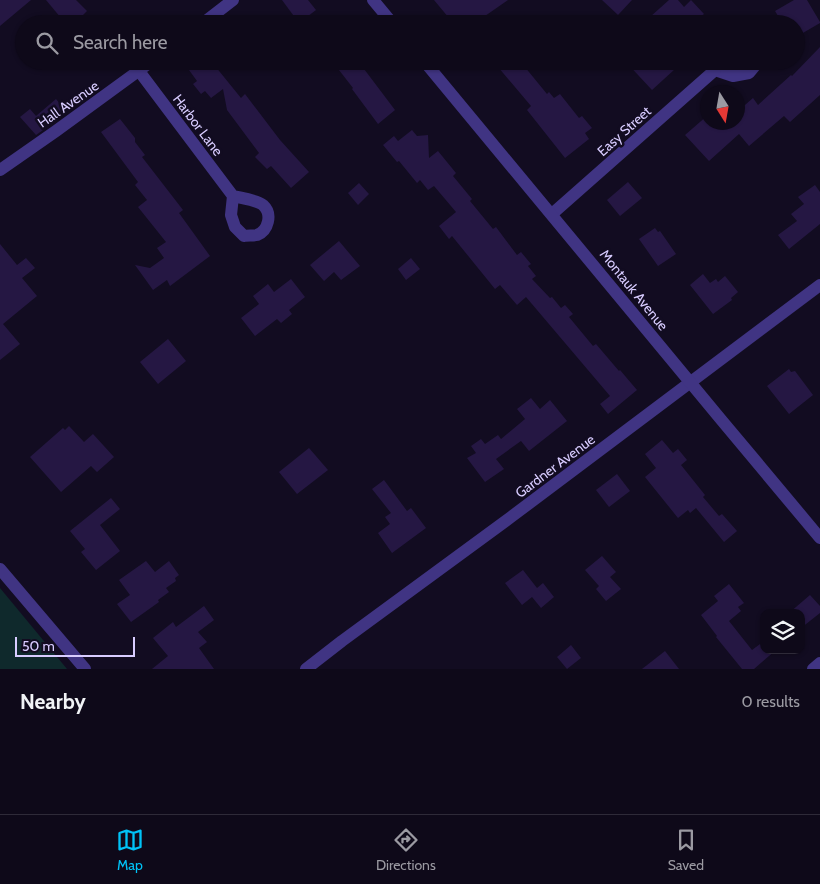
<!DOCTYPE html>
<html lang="en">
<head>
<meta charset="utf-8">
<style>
	body { margin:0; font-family:Cabin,sans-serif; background:#1c1726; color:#f1f3f6 }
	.controls { position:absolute; right:15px; bottom:15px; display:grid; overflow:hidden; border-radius:10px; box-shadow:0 1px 4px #0004 }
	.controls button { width:45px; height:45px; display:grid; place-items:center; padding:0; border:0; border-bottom:1px solid #2e2a38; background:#0e0919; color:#f1f3f6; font:25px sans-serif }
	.compass { position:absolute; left:700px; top:85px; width:45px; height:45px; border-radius:50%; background:#0e0919; box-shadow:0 1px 4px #0004; rotate:169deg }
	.scale { position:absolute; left:15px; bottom:12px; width:120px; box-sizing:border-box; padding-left:5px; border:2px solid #d8ccff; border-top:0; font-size:14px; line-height:18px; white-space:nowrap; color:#d8ccff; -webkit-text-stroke:4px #120c21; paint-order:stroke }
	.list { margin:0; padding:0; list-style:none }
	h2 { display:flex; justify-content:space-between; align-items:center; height:65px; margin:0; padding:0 20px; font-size:21px }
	h2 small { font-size:16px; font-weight:400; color:#9b9aa2 }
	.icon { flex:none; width:28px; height:28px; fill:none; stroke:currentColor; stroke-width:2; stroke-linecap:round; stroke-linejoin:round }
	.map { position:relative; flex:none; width:820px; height:669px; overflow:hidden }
	.search { position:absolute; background:#0e0919; box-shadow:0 1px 4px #0004; left:15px; right:15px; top:15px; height:55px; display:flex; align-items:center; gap:12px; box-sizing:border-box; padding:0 18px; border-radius:28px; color:#9b9aa2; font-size:19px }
	.sheet { height:145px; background:#0e0919 }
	nav { display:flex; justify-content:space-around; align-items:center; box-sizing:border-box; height:70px; border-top:1px solid #2e2a38; background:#0e0919; font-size:14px; color:#9b9aa2 }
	nav a { display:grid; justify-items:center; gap:2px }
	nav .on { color:#00c3f7 }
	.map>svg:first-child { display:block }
</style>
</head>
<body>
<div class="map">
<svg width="820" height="669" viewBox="0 0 820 669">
	<rect width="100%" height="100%" fill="#120c21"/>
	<!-- green -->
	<polygon fill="#0f292c" points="0,588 67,669 0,669"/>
	<!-- building -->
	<g fill="#251743">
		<polygon points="0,0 31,0 0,26"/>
		<polygon points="46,0 76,0 87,11 74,24 66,24"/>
		<polygon points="282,0 308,0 316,10 299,23"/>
		<polygon points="434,0 508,0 485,16 491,24 454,24"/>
		<polygon points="602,0 632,0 618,15"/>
		<polygon points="669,0 678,0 684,7 691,0 704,14 692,24 656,24 650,17"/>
		<polygon points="794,0 807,0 820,22 820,23 796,37 796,24 783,24 775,11"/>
		<polygon points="820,47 820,95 790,122 784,116 749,146 739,134 709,161 685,135 708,115 708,122 738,122 738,111 753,98 758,105 791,75 792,76"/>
		<polygon points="200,61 211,61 241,98 245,94 280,140 309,172 291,188 271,166 267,169 255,157 259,153 227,110 223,89 211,98 205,91 201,94 193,84 197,81 189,70"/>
		<polygon points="332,61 358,61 395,110 378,124 352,89 353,88"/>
		<polygon points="493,61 520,61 547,94 549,92 554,98 560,94 579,118 582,116 592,128 585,133 589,139 565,158 527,110 531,106"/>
		<polygon points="625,61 668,61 675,69 652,90"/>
		<polygon points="56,99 64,109 43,126 46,128 36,135 20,117 30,109 36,116"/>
		<polygon points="120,119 135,138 135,142 145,155 142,157 183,210 179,213 210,256 170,286 167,280 153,290 135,265 150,268 164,258 157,248 166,242 138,207 147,200 135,185 138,182 101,132"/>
		<polygon points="412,130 417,136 428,135 429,158 438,151 456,173 453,176 472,199 470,201 493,229 496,227 517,255 521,252 531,264 528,266 536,276 532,279 550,298 552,297 561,308 565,305 573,314 569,317 593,346 596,344 619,371 620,370 637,390 608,414 600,404 610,396 526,297 517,305 500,285 495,289 452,236 449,239 439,226 456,212 434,186 428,190 420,180 417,183 399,161 397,162 383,145 394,136 398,141"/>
		<polygon points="628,182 642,198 620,216 607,200"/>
		<polygon points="359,183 369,194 358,205 348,193"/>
		<polygon points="815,185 820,192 820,224 789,249 778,235 797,221 791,214 804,204 798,197"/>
		<polygon points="655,228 658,232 660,231 676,254 658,266 639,239"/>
		<polygon points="339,241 360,266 341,280 334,272 324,281 310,265"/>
		<polygon points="0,244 17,265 26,258 35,268 22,278 37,296 3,324 20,344 0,360"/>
		<polygon points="411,258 420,269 406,280 398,269"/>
		<polygon points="703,274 710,283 716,279 718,282 725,276 738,292 731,298 732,300 713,314 690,285"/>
		<polygon points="291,279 305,297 289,310 292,314 281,323 277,319 255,336 241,318 259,304 253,296 268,284 274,292"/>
		<polygon points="168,339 186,361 158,384 140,362"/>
		<polygon points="789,369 791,372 795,371 813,395 789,414 767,386"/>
		<polygon points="531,398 540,409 550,400 567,421 529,451 521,441 496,459 504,469 485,482 467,458 476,453 471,446 481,439 485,444 498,435 501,439 525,419 517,409"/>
		<polygon points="69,426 84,442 93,434 114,457 97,472 91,466 61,492 30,457 63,428 65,430"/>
		<polygon points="662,440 673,453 678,449 687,460 681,465 705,495 703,497 719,516 722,514 737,531 724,542 696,508 690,513 688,510 678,518 645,477 656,468 645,454"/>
		<polygon points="309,448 328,470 297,494 279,472"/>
		<polygon points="617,474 630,491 609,507 596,490"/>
		<polygon points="384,480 407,511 411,508 426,528 392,553 378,533 390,524 385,517 391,513 372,489"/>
		<polygon points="111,498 120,509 100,525 120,551 96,570 81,552 85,549 70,531"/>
		<polygon points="602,556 616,572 610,577 621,589 606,601 596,589 599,586 585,570"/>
		<polygon points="146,561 155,572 169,561 179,575 175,578 176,581 166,588 169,592 158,600 159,602 131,622 117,604 130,595 119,580"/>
		<polygon points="523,570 537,588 543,583 554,597 541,608 532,597 522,605 505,583"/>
		<polygon points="729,584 744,603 738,607 741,611 729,621 752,650 764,641 764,650 776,650 754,669 742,669 716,637 717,636 701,615 718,601 714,596"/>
		<polygon points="810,595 820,606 820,613 801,628 801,613 789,613"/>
		<polygon points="204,606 214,620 198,632 207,642 199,648 214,669 152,669 168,656 153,638 173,622 176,627"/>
		<polygon points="571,645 581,658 567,669 557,657"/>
		<polygon points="665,651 679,669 642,669"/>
	</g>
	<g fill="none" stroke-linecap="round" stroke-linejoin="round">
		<!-- minor -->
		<g stroke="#403483" stroke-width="12">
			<polyline points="202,24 233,0"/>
			<polyline points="715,70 733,76 749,73 759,61"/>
			<path d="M139,71L233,196L231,215L235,227L244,236C248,235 253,236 257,235C268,231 273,214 263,205C257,200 241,198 233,196"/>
			<polyline points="0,170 56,131 152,61"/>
			<polyline points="552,214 715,70"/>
			<polyline points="306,669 342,641 511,517 820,285"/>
			<polyline points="813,669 820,663"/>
		</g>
		<!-- tertiary -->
		<g stroke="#403483" stroke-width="12">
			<polyline points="373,0 393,24"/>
			<path d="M424,61C557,220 687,380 820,538"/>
			<polyline points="0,569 85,669"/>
		</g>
	</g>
	<g text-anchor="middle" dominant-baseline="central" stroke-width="5" stroke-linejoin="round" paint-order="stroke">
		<!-- street labels -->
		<g font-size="14" fill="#d8ccff" stroke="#120c21">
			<text transform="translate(68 104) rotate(-35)">Hall Avenue</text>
			<text transform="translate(198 125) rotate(53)">Harbor Lane</text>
			<text transform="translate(624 131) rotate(-42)">Easy Street</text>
			<text transform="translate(634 290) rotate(51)">Montauk Avenue</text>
			<text transform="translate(555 466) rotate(-37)">Gardner Avenue</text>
		</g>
	</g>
</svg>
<div class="controls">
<button><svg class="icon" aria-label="layers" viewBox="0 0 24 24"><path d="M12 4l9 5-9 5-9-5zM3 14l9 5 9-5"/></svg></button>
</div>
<svg class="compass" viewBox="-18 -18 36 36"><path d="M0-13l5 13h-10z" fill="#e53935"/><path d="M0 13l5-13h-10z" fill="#9b9aa2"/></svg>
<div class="scale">50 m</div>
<div class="search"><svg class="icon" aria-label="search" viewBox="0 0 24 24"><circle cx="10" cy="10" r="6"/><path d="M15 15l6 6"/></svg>Search here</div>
</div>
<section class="sheet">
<h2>Nearby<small>0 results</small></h2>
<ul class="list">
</ul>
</section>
<nav>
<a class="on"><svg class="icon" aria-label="map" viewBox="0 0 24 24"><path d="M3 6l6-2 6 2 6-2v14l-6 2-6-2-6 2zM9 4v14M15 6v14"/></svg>Map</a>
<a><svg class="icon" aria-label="directions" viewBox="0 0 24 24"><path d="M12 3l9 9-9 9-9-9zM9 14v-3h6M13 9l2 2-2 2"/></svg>Directions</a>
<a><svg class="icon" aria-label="saved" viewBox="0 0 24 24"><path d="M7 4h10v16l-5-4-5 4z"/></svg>Saved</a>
</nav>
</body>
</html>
